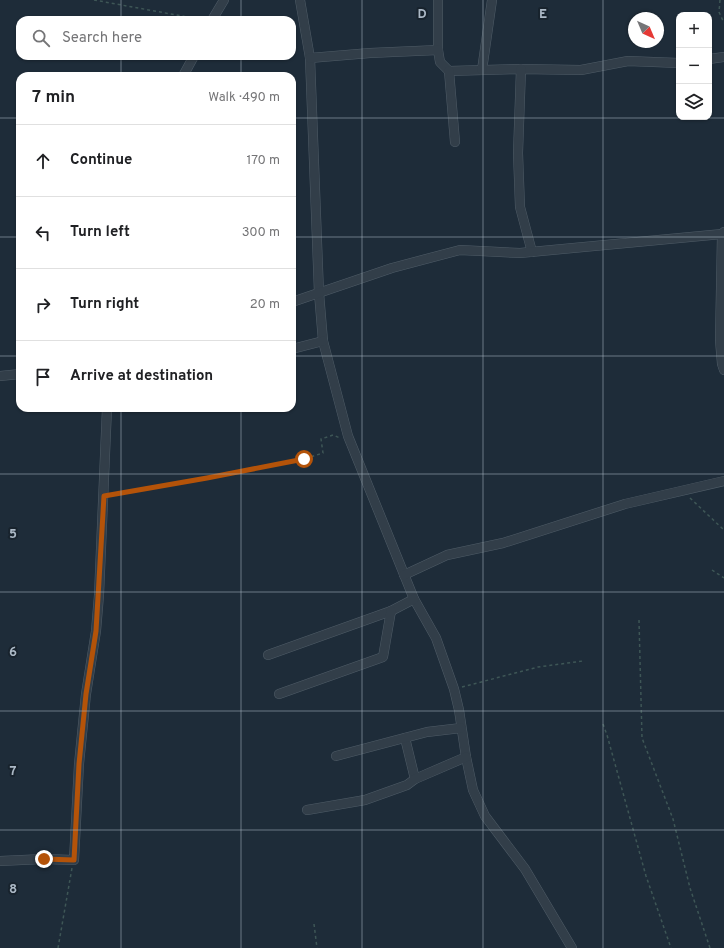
<!DOCTYPE html>
<html lang="en">
<head>
<meta charset="utf-8">
<style>
	body { margin:0; font-family:Overpass,sans-serif; background:#f6f6f6; color:#202124 }
	.controls { position:absolute; right:12px; top:12px; display:grid; overflow:hidden; border-radius:8px; box-shadow:0 1px 3px #0004 }
	.controls button { width:36px; height:36px; display:grid; place-items:center; padding:0; border:0; border-bottom:1px solid #e0e0e0; background:#fff; color:#202124; font:20px sans-serif }
	.compass { position:absolute; left:628px; top:12px; width:36px; height:36px; border-radius:50%; background:#fff; box-shadow:0 1px 3px #0004; rotate:136deg }
	.stop { position:absolute; width:12px; height:12px; margin:-9px; border:3px solid #b45309; border-radius:50%; background:#fff }
	.stop.end { background:#b45309; border-color:#fff; box-shadow:0 1px 4px #0008 }
	.list { margin:0; padding:0; list-style:none }
	h2 { display:flex; justify-content:space-between; align-items:center; height:52px; margin:0; padding:0 16px; font-size:17px }
	h2 small { font-size:13px; font-weight:400; color:#757577 }
	.list li { display:grid; grid-template-columns:26px 1fr auto; gap:12px; align-items:center; box-sizing:border-box; height:72px; padding:0 16px; border-top:1px solid #e0e0e0 }
	.list b { display:block; font-size:15px; white-space:nowrap }
	.list em { font-size:13px; font-style:normal; color:#757577 }
	.icon { flex:none; width:22px; height:22px; fill:none; stroke:currentColor; stroke-width:2; stroke-linecap:round; stroke-linejoin:round }
	.map { position:relative; flex:none; width:724px; height:948px; overflow:hidden }
	.search { position:absolute; background:#fff; box-shadow:0 1px 3px #0004; left:16px; top:16px; width:280px; height:44px; display:flex; align-items:center; gap:10px; box-sizing:border-box; padding:0 14px; border-radius:12px; color:#757577; font-size:15px }
	.panel { position:absolute; background:#fff; box-shadow:0 1px 3px #0004; left:16px; top:72px; width:280px; height:340px; border-radius:12px }
	.map>svg:first-child { display:block }
</style>
</head>
<body>
<div class="map">
<svg width="724" height="948" viewBox="0 0 724 948">
	<rect width="100%" height="100%" fill="#1e2c39"/>
	<g fill="none" stroke-linecap="round" stroke-linejoin="round">
		<defs>
			<g id="minor">
				<polyline points="300,0 310,58 319,293 323,341 348,436 414,599 436,638 454,689 459,710 466,757 473,790 485,816 525,869 572,948"/>
				<polyline points="212,20 224,0"/>
				<polyline points="438,50 438,0"/>
				<polyline points="310,58 370,53 438,50 440,62 449,71 521,69 581,70 628,61 679,63"/>
				<polyline points="709,59 724,57"/>
				<polyline points="521,69 518,153 520,207 532,252"/>
				<polyline points="482,70 492,0"/>
				<polyline points="449,71 455,142"/>
				<polyline points="183,76 194,56"/>
				<polyline points="722,234 720,340 722,364 724,370"/>
				<polyline points="292,302 392,268 460,250 520,253 722,234 724,232"/>
				<polyline points="292,349 323,341"/>
				<polyline points="0,376 20,374"/>
				<polyline points="404,575 447,555 503,543 625,504 724,481"/>
				<polyline points="268,655 391,611 414,599"/>
				<polyline points="279,694 383,657 391,611"/>
				<polyline points="405,738 415,779"/>
				<polyline points="336,756 427,732 461,728"/>
				<polyline points="307,810 365,800 407,785 415,779 466,757"/>
				<polyline points="0,861 44,859 74,860 79,764 86,694 96,631 99,595 107,408"/>
			</g>
		</defs>
		<!-- minor casing -->
		<use href="#minor" stroke="#4f5c67" stroke-width="10"/>
		<!-- path -->
		<g stroke="#3e5656" stroke-width="1.5" stroke-dasharray="3 3" stroke-linecap="butt">
			<polyline points="94,0 204,20"/>
			<polyline points="720,0 719,12 724,23"/>
			<polyline points="111,495 207,478 304,459 323,453 321,439 333,435 340,438"/>
			<polyline points="690,498 724,530"/>
			<polyline points="712,570 724,578"/>
			<polyline points="639,620 642,738 673,819 690,888 710,948"/>
			<polyline points="462,687 538,667 583,661"/>
			<polyline points="603,724 607,735 646,876 671,948"/>
			<polyline points="314,924 317,948"/>
			<polyline points="58,948 72,868"/>
		</g>
		<!-- minor -->
		<use href="#minor" stroke="#323e49" stroke-width="9"/>
	</g>
	<g fill="none" stroke-linecap="round" stroke-linejoin="round">
		<!-- route -->
		<polyline stroke="#b45309" stroke-width="5" points="44,859 74,860 79,764 86,694 96,631 104,496 207,478 304,459"/>
	</g>
	<!-- grid -->
	<path fill="none" stroke="#acb9c6" stroke-width="1" stroke-opacity="0.55" d="M121,0V20M241,0V20M362,0V948M483,0V948M603,0V948M121,56V76M241,56V76M0,118H20M292,118H724M0,237H20M292,237H724M0,356H20M292,356H724M121,408V948M241,408V948M0,474H724M0,592H724M0,711H724M0,830H724"/>
	<g font-size="13" text-anchor="middle" font-weight="bold" fill="#acb9c6" stroke="#18232d" stroke-width="4" stroke-linejoin="round" paint-order="stroke">
		<text x="422" y="18">D</text>
		<text x="543" y="18">E</text>
		<text x="13" y="538">5</text>
		<text x="13" y="656">6</text>
		<text x="13" y="775">7</text>
		<text x="13" y="893">8</text>
	</g>
</svg>
<div class="controls">
<button>+</button>
<button>−</button>
<button><svg class="icon" aria-label="layers" viewBox="0 0 24 24"><path d="M12 4l9 5-9 5-9-5zM3 14l9 5 9-5"/></svg></button>
</div>
<svg class="compass" viewBox="-18 -18 36 36"><path d="M0-13l5 13h-10z" fill="#e53935"/><path d="M0 13l5-13h-10z" fill="#757577"/></svg>
<div class="stop" style="left:304px;top:459px"></div>
<div class="stop end" style="left:44px;top:859px"></div>
<div class="search"><svg class="icon" aria-label="search" viewBox="0 0 24 24"><circle cx="10" cy="10" r="6"/><path d="M15 15l6 6"/></svg>Search here</div>
<section class="panel">
<h2>7 min<small>Walk · 490 m</small></h2>
<ul class="list">
<li><svg class="icon" aria-label="ahead" viewBox="0 0 24 24"><path d="M12 20V5M6 11l6-6 6 6"/></svg><div><b>Continue</b></div><em>170 m</em></li>
<li><svg class="icon" aria-label="left" viewBox="0 0 24 24"><path d="M17 20v-9H6M10 6l-5 5 5 5"/></svg><div><b>Turn left</b></div><em>300 m</em></li>
<li><svg class="icon" aria-label="right" viewBox="0 0 24 24"><path d="M7 20v-9h11M14 6l5 5-5 5"/></svg><div><b>Turn right</b></div><em>20 m</em></li>
<li><svg class="icon" aria-label="arrive" viewBox="0 0 24 24"><path d="M6 21V4h12l-3 4 3 4H6"/></svg><div><b>Arrive at destination</b></div></li>
</ul>
</section>
</div>
</body>
</html>
